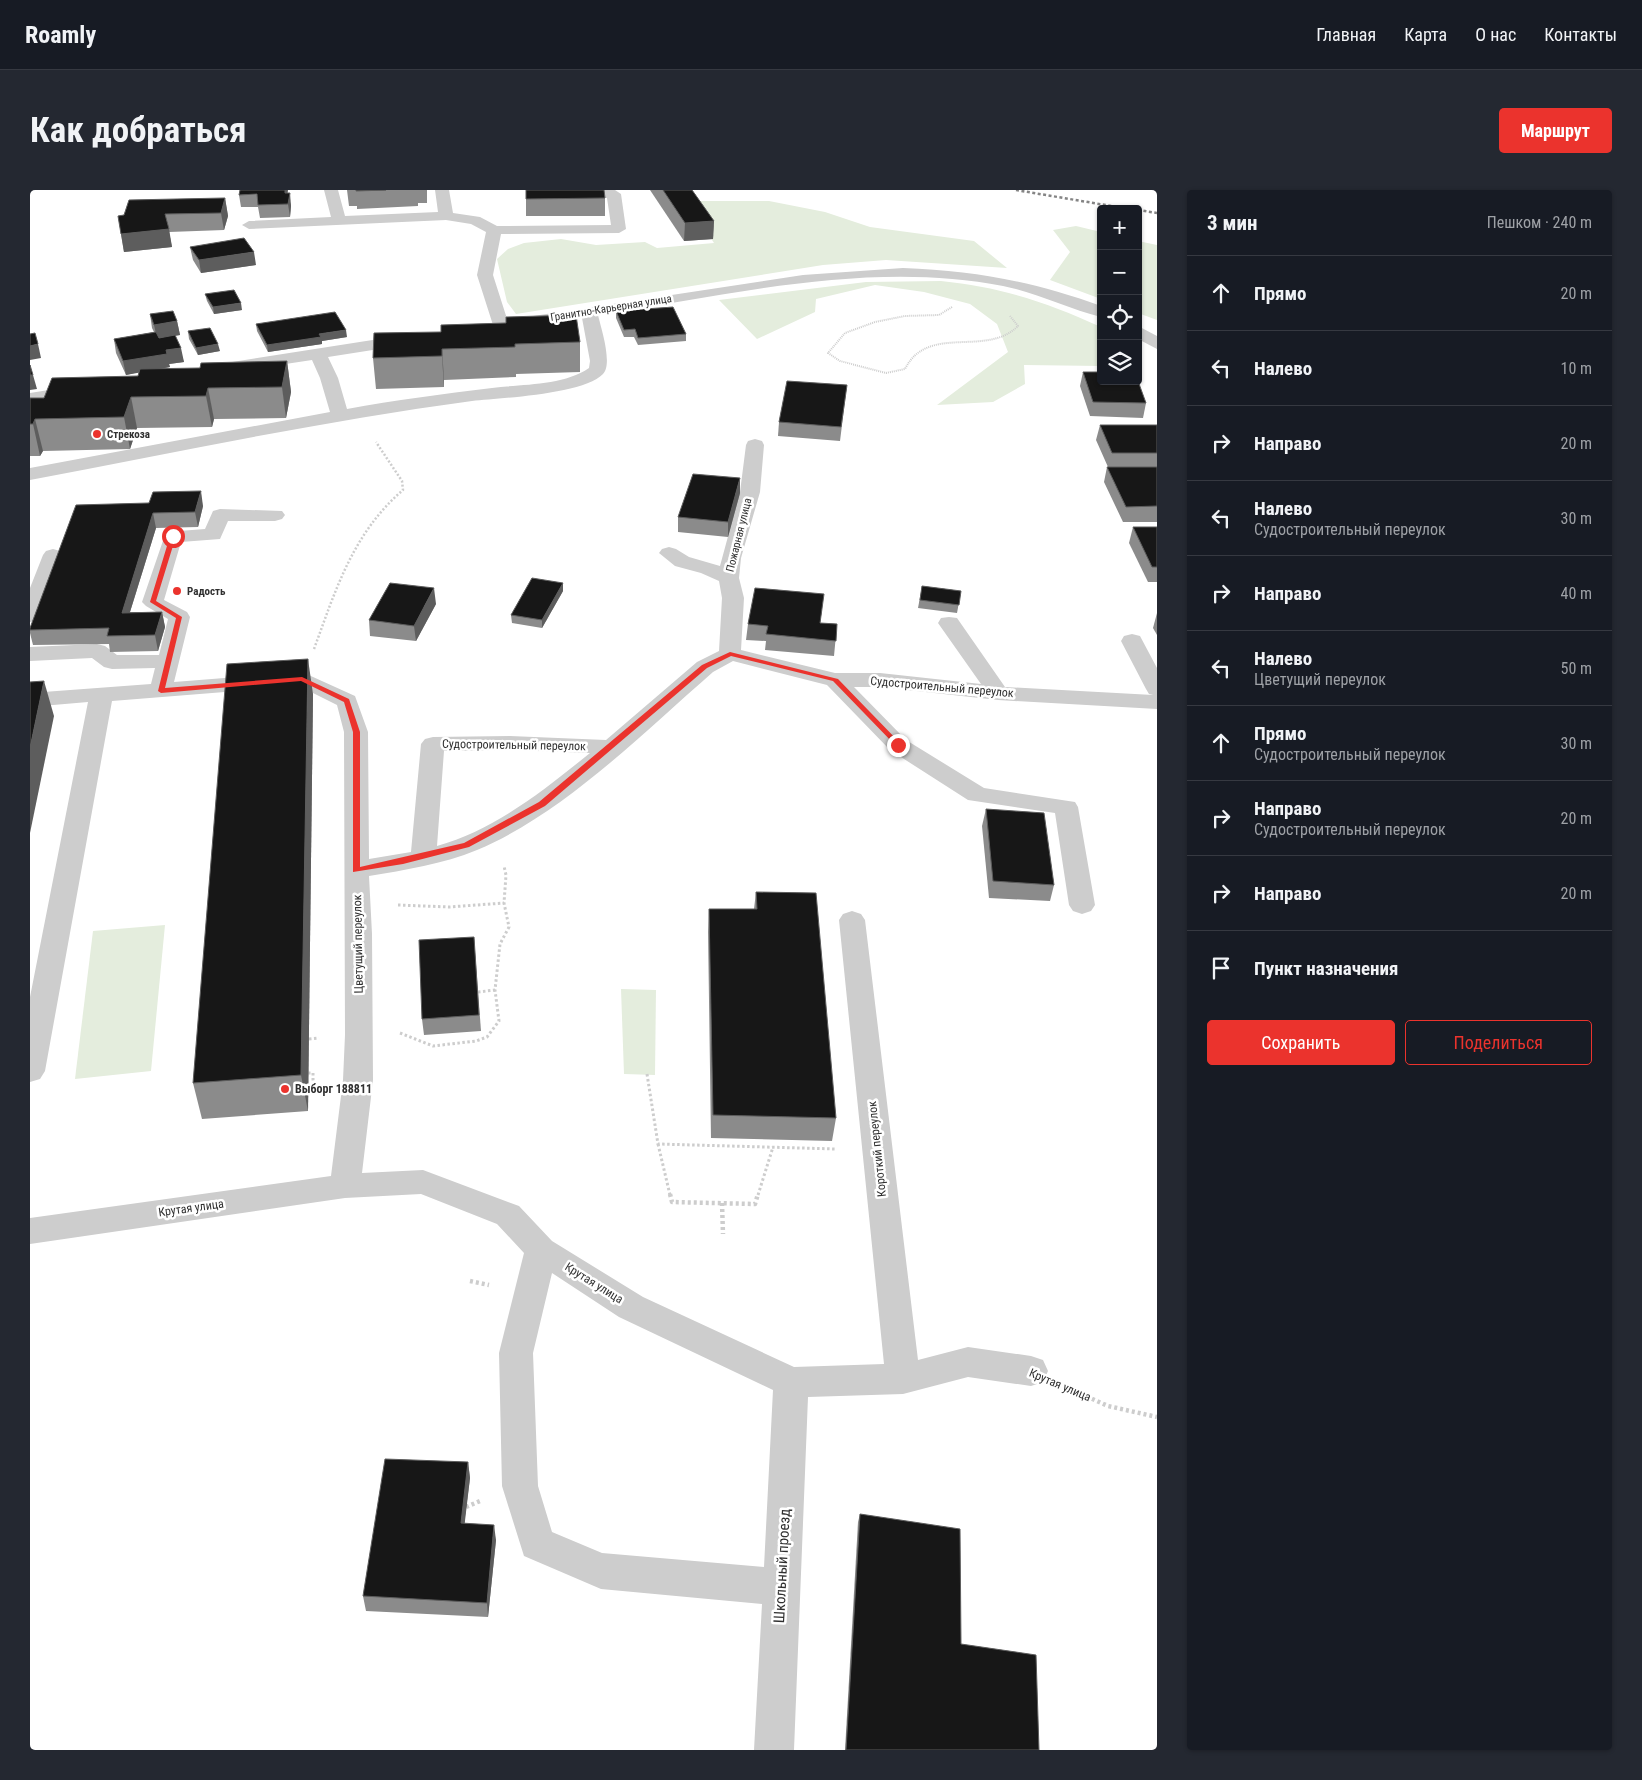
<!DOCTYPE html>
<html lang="ru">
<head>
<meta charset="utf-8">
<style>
	body { margin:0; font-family:"Roboto Condensed",sans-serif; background:#242831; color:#f1f3f6 }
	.controls { position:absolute; right:15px; top:15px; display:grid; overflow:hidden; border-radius:5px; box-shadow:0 1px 4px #0004 }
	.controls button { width:45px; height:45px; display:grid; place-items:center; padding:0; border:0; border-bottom:1px solid #363941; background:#171b24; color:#f1f3f6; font:25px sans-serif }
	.stop { position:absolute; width:15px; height:15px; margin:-11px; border:4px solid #eb332d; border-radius:50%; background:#fff }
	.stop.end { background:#eb332d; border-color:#fff; box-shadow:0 1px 5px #0008 }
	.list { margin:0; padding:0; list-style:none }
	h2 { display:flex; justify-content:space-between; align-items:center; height:65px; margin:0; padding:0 20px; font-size:21px }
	h2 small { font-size:16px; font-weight:400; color:#9ea1a6 }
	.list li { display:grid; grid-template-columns:32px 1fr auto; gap:15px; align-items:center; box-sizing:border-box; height:75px; padding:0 20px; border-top:1px solid #363941 }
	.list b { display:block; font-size:19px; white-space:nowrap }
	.list p { margin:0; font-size:16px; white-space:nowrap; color:#9ea1a6 }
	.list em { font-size:16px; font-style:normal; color:#9ea1a6 }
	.actions { display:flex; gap:10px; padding:15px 20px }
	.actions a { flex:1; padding:11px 0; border:1px solid #eb332d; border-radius:5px; text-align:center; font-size:18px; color:#eb332d }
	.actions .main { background:#eb332d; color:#fff }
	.icon { flex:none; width:28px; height:28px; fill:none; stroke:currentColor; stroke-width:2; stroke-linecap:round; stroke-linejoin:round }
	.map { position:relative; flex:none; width:1127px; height:1560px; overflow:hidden; border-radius:5px }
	header { display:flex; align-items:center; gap:30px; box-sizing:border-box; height:70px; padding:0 25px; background:#171b24; border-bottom:1px solid #363941 }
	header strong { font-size:24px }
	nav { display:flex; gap:28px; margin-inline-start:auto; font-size:18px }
	.intro { display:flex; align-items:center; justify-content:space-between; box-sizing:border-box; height:120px; padding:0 30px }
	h1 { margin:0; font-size:35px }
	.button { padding:12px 22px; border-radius:5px; background:#eb332d; color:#fff; font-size:18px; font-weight:700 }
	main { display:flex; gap:30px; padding:0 30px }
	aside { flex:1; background:#171b24; border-radius:5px; box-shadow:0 1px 4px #0004 }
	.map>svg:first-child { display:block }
</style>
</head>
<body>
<header>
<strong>Roamly</strong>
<nav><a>Главная</a><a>Карта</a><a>О нас</a><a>Контакты</a></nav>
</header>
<div class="intro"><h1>Как добраться</h1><a class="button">Маршрут</a></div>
<main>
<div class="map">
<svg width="1127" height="1560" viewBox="0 0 1127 1560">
	<rect width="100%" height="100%" fill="#fff"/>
	<!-- green -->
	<g fill="#e4eddd">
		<polygon points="657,11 739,11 795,22 840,37 944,51 977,78 856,70 793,75 486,124 477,112 467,69 478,59 494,53 531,49 566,55 615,52 627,58 684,53"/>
		<polygon points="1046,36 1071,42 1071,109 1020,90 1040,62 1023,40"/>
		<polygon points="1108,51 1127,55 1127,130 1108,123"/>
		<path d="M911,91C970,97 1017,112 1071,137V176L994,175L995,194L963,212L907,215L978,162L967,134L940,114L894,102L845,95L786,109L785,122L727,149L689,110L836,92Z"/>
		<polygon points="135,735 121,881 45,889 63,741"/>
		<polygon points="591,799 626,800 625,885 594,884"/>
	</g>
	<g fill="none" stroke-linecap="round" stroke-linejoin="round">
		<!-- path-far3 -->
		<path stroke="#cdcdcd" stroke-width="2" stroke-dasharray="1 1" stroke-linecap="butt" d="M922,117L909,125L875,126L845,132L815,143L798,163L810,171L856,183L875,179C898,133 956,168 988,136L980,126"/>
		<!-- path-far2 -->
		<path stroke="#cdcdcd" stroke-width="2.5" stroke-dasharray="2 2" stroke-linecap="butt" d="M284,459C306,399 323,343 373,300L372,291L346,252"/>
		<!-- path-far1 -->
		<g stroke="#cdcdcd" stroke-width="3" stroke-dasharray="2.5 2.5" stroke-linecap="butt">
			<polyline points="368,715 419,717 474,713"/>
			<polyline points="448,802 465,800"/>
			<polyline points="370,843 403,856 446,851 457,847 469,831 465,800 470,754 479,737 474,713 476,685 474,676"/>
			<polyline points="279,849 289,848"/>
			<polyline points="278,883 283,883 283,893"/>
			<polyline points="617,884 628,954 806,959"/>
			<polyline points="628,954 640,1005"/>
			<polyline points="728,1005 743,957"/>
		</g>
		<!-- path -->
		<g stroke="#cdcdcd" stroke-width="4.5" stroke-dasharray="3 3" stroke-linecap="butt">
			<polyline points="640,1004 642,1012 725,1014 728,1004"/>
			<polyline points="692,1013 693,1044"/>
			<polyline points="440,1091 459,1095"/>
			<polyline points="1040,1199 1078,1216 1127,1227"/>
			<polyline points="436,1317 450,1311"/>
		</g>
		<!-- minor -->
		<g fill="#cdcdcd" fill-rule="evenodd">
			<polygon points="294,0 308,0 315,26 408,22 405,0 419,0 423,23 450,27 467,36 581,35 577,8 540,4 533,0 585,0 591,4 596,39 589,43 471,44 463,85 479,135 477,138 465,138 463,135 447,85 456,42 441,34 416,30 219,39 212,35 219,31 301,27"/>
			<path d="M873,78C946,81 1002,91 1071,116V127C1038,119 1008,103 973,96C840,70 700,105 568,125C571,138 583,174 573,184C554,204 472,208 442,211C294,231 147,262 0,290V278L300,222L290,188L282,170L202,182L196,181L193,177L196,173L202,172L381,144L387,145L389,149L387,153L381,154L298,167L308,188L317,219C365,210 413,204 462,198C492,194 533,196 559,178L560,171L552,128L496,136L490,134L488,131L490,128L773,85Z"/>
			<polygon points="1108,136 1127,146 1127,159 1108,149"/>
			<polygon points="50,195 56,196 59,200 56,204 0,213 0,203"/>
			<path d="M725,249L732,251L734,255L730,302L711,368L709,388L714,408L711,460L805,483H850L951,494L908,433L911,428L919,427L927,428L975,497L1123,505L1119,504L1116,499L1091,451L1094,446L1102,444L1110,446L1127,478V519L968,510L850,497H824L876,550L954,598L1045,612L1048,617L1065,715L1061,721L1052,724L1043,721L1039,715L1025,623L938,610L860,560L797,495L703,471L683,482C613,543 533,624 447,660C413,674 375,680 339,686L342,744L343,890L332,983L393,980L489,1016L522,1051L613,1107L764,1177L854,1174L809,730L813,724L822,721L831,724L835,730L888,1170L938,1157L1001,1166L1013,1170L1018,1181L1013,1192L1001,1196L938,1187L873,1204L778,1207L764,1560H724L732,1414L571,1399L494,1366L472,1296L469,1163L494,1063L467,1034L391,1004L315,1008L0,1054V1028L301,986L313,890L315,845L314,542L307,515L269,496L82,511L15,881L10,889L0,892V807L58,512L0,517V503L121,494L125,478L82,479L74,477L62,468L0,471V457L67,454L75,456L87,465H129L138,429L116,416L112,412L136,342L175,339L183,321L190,319L252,321L255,325L252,329L245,331H198L190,349L151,352L134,410L157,422L160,427L144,492L272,482L325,506L338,542L339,669L381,662L391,554L395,549L403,547L480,546L576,550L667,472L689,461L692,408L689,391L671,383L645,376L629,363L632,359L639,357L646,359L659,367L690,376L710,302L716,255L718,251ZM480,560L560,563C514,600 465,640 407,656L414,561ZM522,1083L589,1127L743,1200L734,1377L572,1363L522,1342L508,1296L503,1163Z"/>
			<polygon points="23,359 30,361 33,365 11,426 8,431 0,432 0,398 13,365 16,361"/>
		</g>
		<!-- rail -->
		<g stroke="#858585" stroke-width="2.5" stroke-dasharray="3 2.5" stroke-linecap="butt">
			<polyline points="986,0 1099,19"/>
			<polyline points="1108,20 1127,23"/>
		</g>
	</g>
	<!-- wall -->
	<g fill="#8b8b8b">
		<polygon points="317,0 397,0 397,13 388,13 388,16 327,19 327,16 319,16"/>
		<polygon points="496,0 575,8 575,26 496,26"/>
		<polygon points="620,0 662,0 684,31 683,49 654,51"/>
		<polygon points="258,3 261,16 260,27 230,28 228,17 211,17 209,5"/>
		<polygon points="195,8 198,26 194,40 139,42 142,57 94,62 88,26"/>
		<polygon points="160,57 226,75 171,83 163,70"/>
		<polygon points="175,104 212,120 184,124 177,111"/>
		<polygon points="586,121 656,144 656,151 608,155 604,147 594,147 586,128"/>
		<polygon points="120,124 147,131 150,145 145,146 154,172 139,174 140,177 131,179 170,178 257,171 261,202 256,228 184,229 182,237 107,238 100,259 13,261 10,266 0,266 0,208 14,208 108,186 109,182 96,185 86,163 84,149 124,142 122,138"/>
		<polygon points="226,134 317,147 292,151 292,154 238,162 227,141"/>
		<polygon points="158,141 190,161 168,165 159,149"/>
		<polygon points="344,143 550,152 550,182 486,184 486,187 414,190 414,197 346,199 343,168"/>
		<polygon points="1053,182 1116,213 1113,228 1060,226 1050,196"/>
		<polygon points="817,195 810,251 748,246 749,232"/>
		<polygon points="1070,235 1127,235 1127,332 1093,332 1074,292 1077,277 1078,277 1066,250"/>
		<polygon points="710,303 698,347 648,342 648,327"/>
		<polygon points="119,313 173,316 168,337 126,338 100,422 132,422 135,437 128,461 80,462 79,454 3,455 0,443 0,438"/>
		<polygon points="1103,337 1127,337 1127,392 1118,392 1099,353"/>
		<polygon points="533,393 533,401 512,438 482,433 481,425"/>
		<polygon points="892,396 931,401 927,423 888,418"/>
		<polygon points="406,414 386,451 340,446 339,430"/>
		<polygon points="792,420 790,433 807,434 804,466 735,460 736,451 716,450 718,434"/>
		<polygon points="1127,423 1127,445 1123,438"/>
		<polygon points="283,504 278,921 172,929 163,893"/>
		<polygon points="956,619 1024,695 1020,711 959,708 952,636"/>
		<polygon points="726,702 806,928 802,951 681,948 678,742 679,719 724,719"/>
		<polygon points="444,747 451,841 394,845 392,829"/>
		<polygon points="438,1272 440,1288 434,1334 466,1350 458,1427 336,1421 333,1406"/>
		<polygon points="830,1324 931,1454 1009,1560 815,1560 828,1332"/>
	</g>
	<!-- shaded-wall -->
	<g fill="#5d5d5d">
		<polygon points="255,0 258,0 256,16 255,3"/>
		<polygon points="260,3 261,16 260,27 258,14"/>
		<polygon points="195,8 198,26 194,40 191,23"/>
		<polygon points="684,31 683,49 654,51 655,33"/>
		<polygon points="139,39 142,57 94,62 91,44"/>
		<polygon points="224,62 226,75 171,83 169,70"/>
		<polygon points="211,113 212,120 184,124 183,117"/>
		<polygon points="147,131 150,145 127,148 124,135"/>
		<polygon points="316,140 317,147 292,151 292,154 238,162 237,155 289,144"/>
		<polygon points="8,154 11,168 0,170 0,156"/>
		<polygon points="188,154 190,161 168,165 166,158"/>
		<polygon points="151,158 154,172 139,174 140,177 96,185 93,171 136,160"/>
		<polygon points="412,159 414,190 414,197 412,166"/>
		<polygon points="257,171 261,202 256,228 252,197"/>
		<polygon points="0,185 3,185 7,199 0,200"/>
		<polygon points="178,198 184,229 182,237 176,206"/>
		<polygon points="101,207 107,238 100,259 94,227"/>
		<polygon points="5,229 13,261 10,266 3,234"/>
		<polygon points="710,288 710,303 698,347 698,332"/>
		<polygon points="171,301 173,316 168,337 165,322"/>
		<polygon points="123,323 126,338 95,438 92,423"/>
		<polygon points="533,393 533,401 512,438 512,430"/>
		<polygon points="404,398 406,414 386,451 384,436"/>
		<polygon points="132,422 135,437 128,461 125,445"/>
		<polygon points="278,469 283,504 278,921 271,885"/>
		<polygon points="14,491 24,526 0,643 0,558"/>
		<polygon points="438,1272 440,1288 433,1348 431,1333"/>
		<polygon points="464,1335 466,1350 458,1427 457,1413"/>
	</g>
	<!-- building -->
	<g fill="#171717" stroke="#5d5d5d">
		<polygon points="210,0 255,0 255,3 260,3 258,14 228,15 227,4 209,5"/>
		<polygon points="326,0 356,0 326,1"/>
		<polygon points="496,0 574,0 575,8 496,9"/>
		<polygon points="633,0 662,0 684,31 655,33"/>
		<polygon points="195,8 191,23 135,24 139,39 91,44 88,26 94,25 99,10"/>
		<polygon points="214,48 224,62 169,70 160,57"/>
		<polygon points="204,100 211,113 183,117 175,104"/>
		<polygon points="643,117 656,144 608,148 605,139 594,140 586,121"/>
		<polygon points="143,121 147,131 124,135 120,124"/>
		<polygon points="305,122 316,140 289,144 291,147 237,155 226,134"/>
		<polygon points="546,125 550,152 485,154 485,157 412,159 412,166 343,168 344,143 411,142 411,135 476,133 476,127"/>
		<polygon points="180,138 188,154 166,158 158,141"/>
		<polygon points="126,142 129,148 145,145 151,158 136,160 137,164 93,171 84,149"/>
		<polygon points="5,143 8,154 0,156 0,144"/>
		<polygon points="257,171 252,197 178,198 176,206 101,207 94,227 5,229 3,234 0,234 0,208 14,208 22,188 108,186 110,179 170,178 171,173"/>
		<polygon points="0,175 3,185 0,185"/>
		<polygon points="1053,182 1071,182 1071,191 1108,191 1116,213 1063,212"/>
		<polygon points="757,191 817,195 811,237 749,232"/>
		<polygon points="1070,235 1127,235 1127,263 1082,263"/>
		<polygon points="1077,277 1127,277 1127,316 1096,317"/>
		<polygon points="663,284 710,288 698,332 648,327"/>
		<polygon points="171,301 165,322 123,323 92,423 132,422 125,445 77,446 79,438 0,440 0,438 46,315 119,313 123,302"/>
		<polygon points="1103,337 1127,337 1127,377 1122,377"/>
		<polygon points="502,388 533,393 512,430 481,425"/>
		<polygon points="360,393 404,398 384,436 339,430"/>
		<polygon points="892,396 931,401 929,415 890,410"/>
		<polygon points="725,398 794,404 790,433 807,434 806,451 736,444 738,436 718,434"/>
		<polygon points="278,469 271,885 163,893 197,474"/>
		<polygon points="14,491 0,558 0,492"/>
		<polygon points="956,619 1014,623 1024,695 963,691"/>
		<polygon points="726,702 786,703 806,928 683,925 679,719 727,719"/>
		<polygon points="444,747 449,825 392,829 389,750"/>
		<polygon points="355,1269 438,1272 431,1333 464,1335 457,1413 333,1406"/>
		<polygon points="830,1324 930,1339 931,1454 1006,1465 1009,1560 816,1560"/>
	</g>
	<!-- route -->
	<polygon fill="#eb332d" points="143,344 146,346 126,411 152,427 135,498 272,487 319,509 330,542 330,677 434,653 509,612 672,475 700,462 808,489 872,555 866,556 803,491 701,466 677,478 515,616 439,657 373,674 323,682 323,542 314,512 271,491 131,503 128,501 146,428 120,412 140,346"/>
	<!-- markers -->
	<g fill="#eb332d" stroke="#fff" stroke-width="2">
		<circle cx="67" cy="244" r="5"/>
		<circle cx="147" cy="401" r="5"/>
		<circle cx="255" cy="899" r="5"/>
	</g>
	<g text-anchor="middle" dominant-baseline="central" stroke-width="5" stroke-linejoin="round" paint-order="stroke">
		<!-- far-street labels -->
		<g font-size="11" fill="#303030" stroke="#fff">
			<text transform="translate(581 118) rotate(-9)">Гранитно-Карьерная улица</text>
			<text transform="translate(709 345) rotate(-76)">Пожарная улица</text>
		</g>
		<!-- far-poi labels -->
		<g font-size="11" font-weight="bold" fill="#303030" stroke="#fff" text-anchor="start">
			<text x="77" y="244">Стрекоза</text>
			<text x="157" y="401">Радость</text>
		</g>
		<!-- street labels -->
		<g font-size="12" fill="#303030" stroke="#fff">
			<text transform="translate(912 497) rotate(5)">Судостроительный переулок</text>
			<text transform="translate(484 555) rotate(1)">Судостроительный переулок</text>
			<text transform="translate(328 754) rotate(-91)">Цветущий переулок</text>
			<text transform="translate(847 959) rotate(-96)">Короткий переулок</text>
			<text transform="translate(161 1018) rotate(-8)">Крутая улица</text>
			<text transform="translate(564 1093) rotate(32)">Крутая улица</text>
			<text transform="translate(1030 1195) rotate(23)">Крутая улица</text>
		</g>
		<!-- poi labels -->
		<g font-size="12" font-weight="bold" fill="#303030" stroke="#fff" text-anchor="start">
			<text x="265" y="899">Выборг 188811</text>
		</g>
		<!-- near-street labels -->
		<g font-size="15" fill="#303030" stroke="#fff">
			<text transform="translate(752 1376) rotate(-87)">Школьный проезд</text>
		</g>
	</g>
</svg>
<div class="controls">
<button>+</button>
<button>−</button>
<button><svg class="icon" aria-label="locate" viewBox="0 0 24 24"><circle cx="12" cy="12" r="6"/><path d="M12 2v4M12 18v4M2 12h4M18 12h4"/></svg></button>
<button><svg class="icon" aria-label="layers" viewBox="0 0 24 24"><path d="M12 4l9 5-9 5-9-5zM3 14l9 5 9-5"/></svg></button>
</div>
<div class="stop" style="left:143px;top:346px"></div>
<div class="stop end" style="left:868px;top:555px"></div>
</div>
<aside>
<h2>3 мин<small>Пешком · 240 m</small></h2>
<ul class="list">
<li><svg class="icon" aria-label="ahead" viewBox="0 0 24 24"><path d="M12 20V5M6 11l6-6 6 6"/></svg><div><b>Прямо</b></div><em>20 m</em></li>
<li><svg class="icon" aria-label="left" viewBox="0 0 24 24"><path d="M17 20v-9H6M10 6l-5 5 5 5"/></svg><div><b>Налево</b></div><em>10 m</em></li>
<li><svg class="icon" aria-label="right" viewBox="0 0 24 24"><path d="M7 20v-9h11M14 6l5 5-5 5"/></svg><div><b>Направо</b></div><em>20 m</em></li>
<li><svg class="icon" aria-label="left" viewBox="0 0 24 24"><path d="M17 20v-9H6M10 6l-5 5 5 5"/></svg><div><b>Налево</b><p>Судостроительный переулок</p></div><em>30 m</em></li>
<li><svg class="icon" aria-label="right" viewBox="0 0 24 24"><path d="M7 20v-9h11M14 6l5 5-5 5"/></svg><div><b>Направо</b></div><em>40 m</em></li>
<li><svg class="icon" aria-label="left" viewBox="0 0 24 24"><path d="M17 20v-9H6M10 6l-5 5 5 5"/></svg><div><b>Налево</b><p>Цветущий переулок</p></div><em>50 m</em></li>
<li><svg class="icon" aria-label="ahead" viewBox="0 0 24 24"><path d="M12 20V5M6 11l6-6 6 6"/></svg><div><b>Прямо</b><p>Судостроительный переулок</p></div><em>30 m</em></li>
<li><svg class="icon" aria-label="right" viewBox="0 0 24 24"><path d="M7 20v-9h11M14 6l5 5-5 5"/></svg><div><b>Направо</b><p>Судостроительный переулок</p></div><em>20 m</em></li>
<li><svg class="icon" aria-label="right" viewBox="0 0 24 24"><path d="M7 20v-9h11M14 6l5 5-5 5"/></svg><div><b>Направо</b></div><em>20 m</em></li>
<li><svg class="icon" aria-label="arrive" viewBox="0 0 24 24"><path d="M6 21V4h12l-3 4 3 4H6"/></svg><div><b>Пункт назначения</b></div></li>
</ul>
<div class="actions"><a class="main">Сохранить</a><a>Поделиться</a></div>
</aside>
</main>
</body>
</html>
